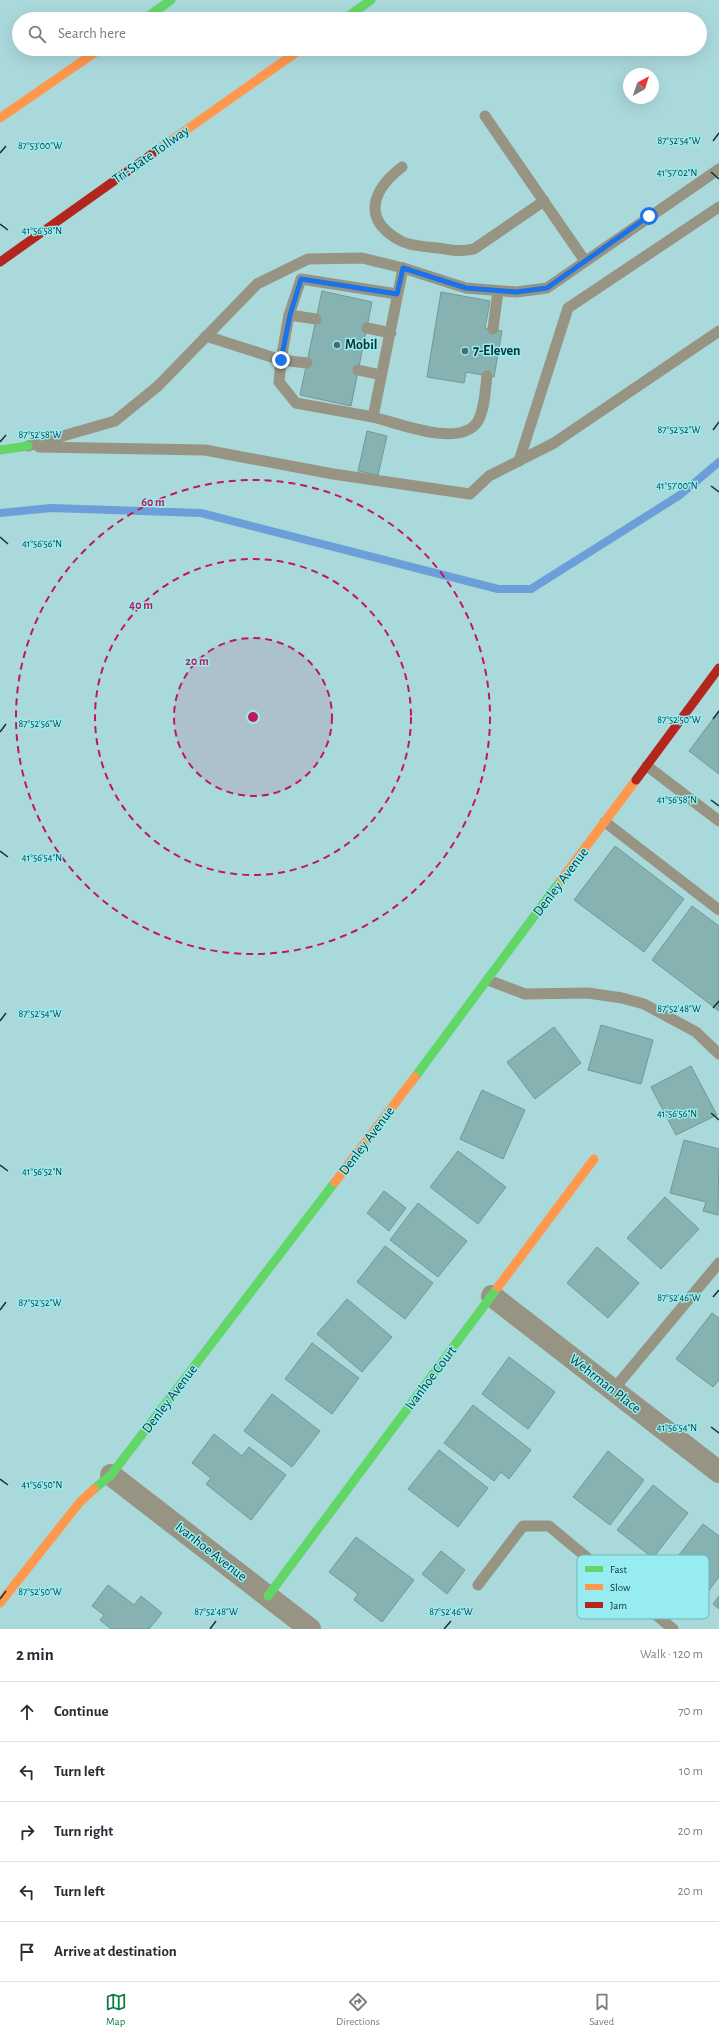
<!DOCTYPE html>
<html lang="en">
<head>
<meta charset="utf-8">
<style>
	body { margin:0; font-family:"Alegreya Sans",sans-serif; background:#f7f7f7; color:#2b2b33 }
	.compass { position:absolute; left:623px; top:68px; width:36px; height:36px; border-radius:50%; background:#fff; box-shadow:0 4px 16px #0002; rotate:39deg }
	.stop { position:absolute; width:12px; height:12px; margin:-9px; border:3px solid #1a73e8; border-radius:50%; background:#fff }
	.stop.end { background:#1a73e8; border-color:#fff; box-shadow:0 1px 4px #0008 }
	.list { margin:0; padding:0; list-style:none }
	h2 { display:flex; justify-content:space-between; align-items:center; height:52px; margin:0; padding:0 16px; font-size:17px }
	h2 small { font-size:13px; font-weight:400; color:#7c7c81 }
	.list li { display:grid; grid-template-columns:26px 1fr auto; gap:12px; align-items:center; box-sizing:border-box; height:60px; padding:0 16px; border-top:1px solid #e1e1e2 }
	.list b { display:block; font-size:15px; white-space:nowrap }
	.list em { font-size:13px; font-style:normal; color:#7c7c81 }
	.icon { flex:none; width:22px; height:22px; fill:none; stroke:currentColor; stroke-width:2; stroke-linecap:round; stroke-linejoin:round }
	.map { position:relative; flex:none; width:719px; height:1629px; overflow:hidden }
	.search { position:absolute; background:#fff; box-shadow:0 4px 16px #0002; left:12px; right:12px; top:12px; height:44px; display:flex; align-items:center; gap:10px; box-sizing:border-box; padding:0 14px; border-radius:22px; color:#7c7c81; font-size:15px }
	.sheet { height:352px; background:#fff }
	nav { display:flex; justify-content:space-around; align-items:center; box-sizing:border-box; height:56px; border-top:1px solid #e1e1e2; background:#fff; font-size:11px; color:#7c7c81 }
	nav a { display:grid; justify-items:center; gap:2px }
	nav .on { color:#0b8043 }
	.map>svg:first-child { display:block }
</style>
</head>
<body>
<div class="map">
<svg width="719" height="1629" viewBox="0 0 719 1629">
	<rect width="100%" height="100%" fill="#aad9dc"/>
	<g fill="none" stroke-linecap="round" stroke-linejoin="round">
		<!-- stream -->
		<polyline stroke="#6c9ed9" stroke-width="8" points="0,513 51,508 201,513 498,589 531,589 680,495 719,462"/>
	</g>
	<!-- building -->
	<g fill="#86b3b1" stroke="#729896">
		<polygon points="322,291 372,302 351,406 300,395"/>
		<polygon points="441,292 490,301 485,328 502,331 494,377 466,372 464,383 427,377"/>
		<polygon points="367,431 387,436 378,475 358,471"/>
		<polygon points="719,711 719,774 689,751"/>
		<polygon points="615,846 684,899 644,952 574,900"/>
		<polygon points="692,906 719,926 719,1011 652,960"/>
		<polygon points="601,1025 653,1040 641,1084 588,1070"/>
		<polygon points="554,1027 581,1063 535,1099 507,1062"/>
		<polygon points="691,1066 717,1115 676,1135 651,1087"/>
		<polygon points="482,1090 525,1110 503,1159 460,1139"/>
		<polygon points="684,1140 719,1149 718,1215 703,1211 706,1202 670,1193"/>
		<polygon points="458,1151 506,1187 478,1224 430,1187"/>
		<polygon points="384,1191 406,1208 389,1231 367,1213"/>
		<polygon points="665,1197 699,1229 661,1269 627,1238"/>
		<polygon points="418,1203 467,1241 438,1277 390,1240"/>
		<polygon points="385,1246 433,1283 405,1319 357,1282"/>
		<polygon points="597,1247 639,1283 608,1318 567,1283"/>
		<polygon points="347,1299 392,1337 362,1372 317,1334"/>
		<polygon points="712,1313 719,1318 719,1380 713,1387 676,1359"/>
		<polygon points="312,1343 359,1378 332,1414 285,1379"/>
		<polygon points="509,1357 555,1392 528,1429 482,1394"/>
		<polygon points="272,1394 320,1431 292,1467 244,1431"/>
		<polygon points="473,1405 531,1450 509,1479 501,1472 494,1481 444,1443"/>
		<polygon points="214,1434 242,1456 249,1447 286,1475 251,1520 206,1484 211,1478 192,1463"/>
		<polygon points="439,1450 488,1488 458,1527 408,1489"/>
		<polygon points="608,1451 644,1480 610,1525 573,1497"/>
		<polygon points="653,1485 688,1513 653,1558 617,1530"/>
		<polygon points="703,1524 719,1536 719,1577 704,1597 668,1569"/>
		<polygon points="356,1537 414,1580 382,1622 354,1600 358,1594 329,1572"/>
		<polygon points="441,1551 465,1570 447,1594 422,1574"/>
		<polygon points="108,1585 134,1605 141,1596 162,1613 149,1629 111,1629 100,1620 104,1615 92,1606"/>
		<polygon points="719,1596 719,1609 713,1604"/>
	</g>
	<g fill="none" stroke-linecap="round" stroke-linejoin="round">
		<!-- lane -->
		<g stroke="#979483" stroke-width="11">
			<polyline points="485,116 585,261"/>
			<path d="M402,167C372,190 361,220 401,241C411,246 427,247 438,248C450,250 461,252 474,249L544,201"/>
			<polyline points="289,315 316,319"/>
			<polyline points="367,328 391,333"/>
			<polyline points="493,329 498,291"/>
			<polyline points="206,336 281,360 279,382 296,403 373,417 403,268"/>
			<polyline points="307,363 281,360 289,315 301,279 397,294"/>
			<polyline points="358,370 381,375"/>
			<path d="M373,417C398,423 461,449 478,421C485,408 485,391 487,376"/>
			<polyline points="28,446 115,421 158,386 257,284 308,259 362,258 403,268 466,288 516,292 547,288 719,169"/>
			<polyline points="39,447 205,450 333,474 470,494 489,476 554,443 719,331"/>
			<polyline points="519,461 568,308 719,207"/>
			<polyline points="647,766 719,821"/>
			<polyline points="605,822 719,910"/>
			<polyline points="488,980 525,994 588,993 622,998 644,1004 696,1032 719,1054"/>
			<polyline points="613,1390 719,1263"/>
			<polyline points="478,1585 523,1526 549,1526 673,1629"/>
		</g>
		<!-- street -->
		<g stroke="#979483" stroke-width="22">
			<polyline points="492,1296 719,1472"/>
			<polyline points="111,1475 310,1629"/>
		</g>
		<!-- fast -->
		<g stroke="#63d668" stroke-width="9">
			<polyline points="144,19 171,0"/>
			<polyline points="344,19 371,0"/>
			<polyline points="0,450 28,446"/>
			<polyline points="415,1077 561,880"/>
			<polyline points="94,1489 111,1475 335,1182"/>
			<polyline points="268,1596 498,1287"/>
		</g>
		<!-- slow -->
		<g stroke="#ff974d" stroke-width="9">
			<polyline points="0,118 100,49"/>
			<polyline points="152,154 301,49"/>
			<polyline points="561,880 636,780"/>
			<polyline points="335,1182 415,1077"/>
			<polyline points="498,1287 594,1159"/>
			<polyline points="0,1603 80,1502 94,1489"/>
		</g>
		<!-- jam -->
		<g stroke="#b3261e" stroke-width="9">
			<polyline points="0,262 152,154"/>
			<polyline points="636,780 719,668"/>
		</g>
	</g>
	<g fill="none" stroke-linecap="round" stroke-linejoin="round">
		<!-- route -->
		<polyline stroke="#1a73e8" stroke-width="5" points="281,360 290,315 301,279 397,294 403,268 466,288 516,292 547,288 649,216"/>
	</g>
	<!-- ticks -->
	<path fill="none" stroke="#0f3436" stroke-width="1.5" d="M713,141L719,133M0,153L6,146M711,172L719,179M0,224L8,230M713,430L719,422M0,442L6,435M711,486L719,492M0,537L8,544M713,719L719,711M0,732L6,724M711,800L719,806M0,851L8,857M713,1008L719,1001M0,1021L6,1013M711,1113L719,1120M0,1165L8,1171M713,1297L719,1290M0,1310L6,1302M711,1427L719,1433M0,1479L8,1485M0,1599L6,1591M210,1629L216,1621M444,1629L451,1621"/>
	<!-- distance rings -->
	<circle cx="253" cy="717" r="79" fill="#c2185b" fill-opacity=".12"/>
	<g fill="none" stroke="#c2185b" stroke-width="2" stroke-dasharray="7 5">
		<circle cx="253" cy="717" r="79"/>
		<circle cx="253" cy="717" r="158"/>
		<circle cx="253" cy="717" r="237"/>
	</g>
	<!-- markers -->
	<g fill="#456e70" stroke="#96ecf0" stroke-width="1.5">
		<circle cx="337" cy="345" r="4"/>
		<circle cx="465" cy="351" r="4"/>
	</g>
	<g text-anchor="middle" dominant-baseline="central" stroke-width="3" stroke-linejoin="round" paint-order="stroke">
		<!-- street labels -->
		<g font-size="14" fill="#0f3436" stroke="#96ecf0">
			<text transform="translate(151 155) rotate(-35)">Tri-State Tollway</text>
			<text transform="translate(561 882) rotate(-53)">Denley Avenue</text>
			<text transform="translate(367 1141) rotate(-53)">Denley Avenue</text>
			<text transform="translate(431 1378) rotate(-53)">Ivanhoe Court</text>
			<text transform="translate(605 1384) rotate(38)">Wehrman Place</text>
			<text transform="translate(170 1399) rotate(-53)">Denley Avenue</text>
			<text transform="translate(211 1552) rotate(38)">Ivanhoe Avenue</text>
		</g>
		<!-- poi labels -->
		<g font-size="14" font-weight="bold" fill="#0f3436" stroke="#96ecf0" text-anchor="start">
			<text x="345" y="345">Mobil</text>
			<text x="473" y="351">7-Eleven</text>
		</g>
	</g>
	<!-- legend -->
	<rect x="577" y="1555" width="132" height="64" rx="6" fill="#96ecf0" stroke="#6eb5b8" stroke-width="1"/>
	<rect x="585" y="1566" width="18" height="6" fill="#63d668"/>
	<rect x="585" y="1584" width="18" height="6" fill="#ff974d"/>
	<rect x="585" y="1602" width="18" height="6" fill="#b3261e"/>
	<g font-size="11" fill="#0f3436">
		<text x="610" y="1573">Fast</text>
		<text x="610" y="1591">Slow</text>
		<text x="610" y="1609">Jam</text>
	</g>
	<g font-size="10" text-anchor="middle" fill="#0f3436" stroke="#96ecf0" stroke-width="3" stroke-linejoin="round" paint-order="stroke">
		<text x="679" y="144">87°52'54"W</text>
		<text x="40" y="149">87°53'00"W</text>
		<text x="677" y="176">41°57'02"N</text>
		<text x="42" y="234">41°56'58"N</text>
		<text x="679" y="433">87°52'52"W</text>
		<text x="40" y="438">87°52'58"W</text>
		<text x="677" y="489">41°57'00"N</text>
		<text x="42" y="547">41°56'56"N</text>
		<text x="679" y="723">87°52'50"W</text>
		<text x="40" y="727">87°52'56"W</text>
		<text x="677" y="803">41°56'58"N</text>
		<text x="42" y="861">41°56'54"N</text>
		<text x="679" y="1012">87°52'48"W</text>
		<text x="40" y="1017">87°52'54"W</text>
		<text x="677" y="1117">41°56'56"N</text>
		<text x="42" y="1175">41°56'52"N</text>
		<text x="679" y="1301">87°52'46"W</text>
		<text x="40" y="1306">87°52'52"W</text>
		<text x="677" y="1431">41°56'54"N</text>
		<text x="42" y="1488">41°56'50"N</text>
		<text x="40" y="1595">87°52'50"W</text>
		<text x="216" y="1615">87°52'48"W</text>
		<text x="451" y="1615">87°52'46"W</text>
	</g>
	<circle cx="253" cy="717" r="6" fill="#c2185b" stroke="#96ecf0" stroke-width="2"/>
	<g font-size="12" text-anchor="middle" font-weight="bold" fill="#c2185b" stroke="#96ecf0" stroke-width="3" stroke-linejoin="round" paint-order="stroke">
		<text x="153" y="506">60 m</text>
		<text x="141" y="609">40 m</text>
		<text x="197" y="665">20 m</text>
	</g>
</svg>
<svg class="compass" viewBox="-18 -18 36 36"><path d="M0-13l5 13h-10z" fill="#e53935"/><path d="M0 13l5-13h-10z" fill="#7c7c81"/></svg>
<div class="stop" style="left:649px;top:216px"></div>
<div class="stop end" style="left:281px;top:360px"></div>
<div class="search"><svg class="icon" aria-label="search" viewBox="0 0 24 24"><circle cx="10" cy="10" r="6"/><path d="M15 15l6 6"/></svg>Search here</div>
</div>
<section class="sheet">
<h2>2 min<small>Walk · 120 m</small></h2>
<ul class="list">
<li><svg class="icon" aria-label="ahead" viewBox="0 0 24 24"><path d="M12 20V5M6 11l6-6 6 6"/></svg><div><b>Continue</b></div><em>70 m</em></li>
<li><svg class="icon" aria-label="left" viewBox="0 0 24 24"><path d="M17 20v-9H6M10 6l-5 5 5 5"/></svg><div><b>Turn left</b></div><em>10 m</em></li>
<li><svg class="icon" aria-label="right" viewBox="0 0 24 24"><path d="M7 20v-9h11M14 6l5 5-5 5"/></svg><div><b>Turn right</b></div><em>20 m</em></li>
<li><svg class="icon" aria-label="left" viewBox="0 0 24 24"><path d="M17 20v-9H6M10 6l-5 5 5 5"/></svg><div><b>Turn left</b></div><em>20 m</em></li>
<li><svg class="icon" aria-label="arrive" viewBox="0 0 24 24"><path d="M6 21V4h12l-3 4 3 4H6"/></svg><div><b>Arrive at destination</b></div></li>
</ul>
</section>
<nav>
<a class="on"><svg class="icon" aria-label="map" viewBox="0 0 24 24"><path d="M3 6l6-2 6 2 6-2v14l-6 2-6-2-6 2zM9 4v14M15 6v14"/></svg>Map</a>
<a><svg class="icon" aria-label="directions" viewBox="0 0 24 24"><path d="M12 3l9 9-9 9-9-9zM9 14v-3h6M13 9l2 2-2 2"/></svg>Directions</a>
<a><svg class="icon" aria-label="saved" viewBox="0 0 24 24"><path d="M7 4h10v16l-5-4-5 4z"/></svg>Saved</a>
</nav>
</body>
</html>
